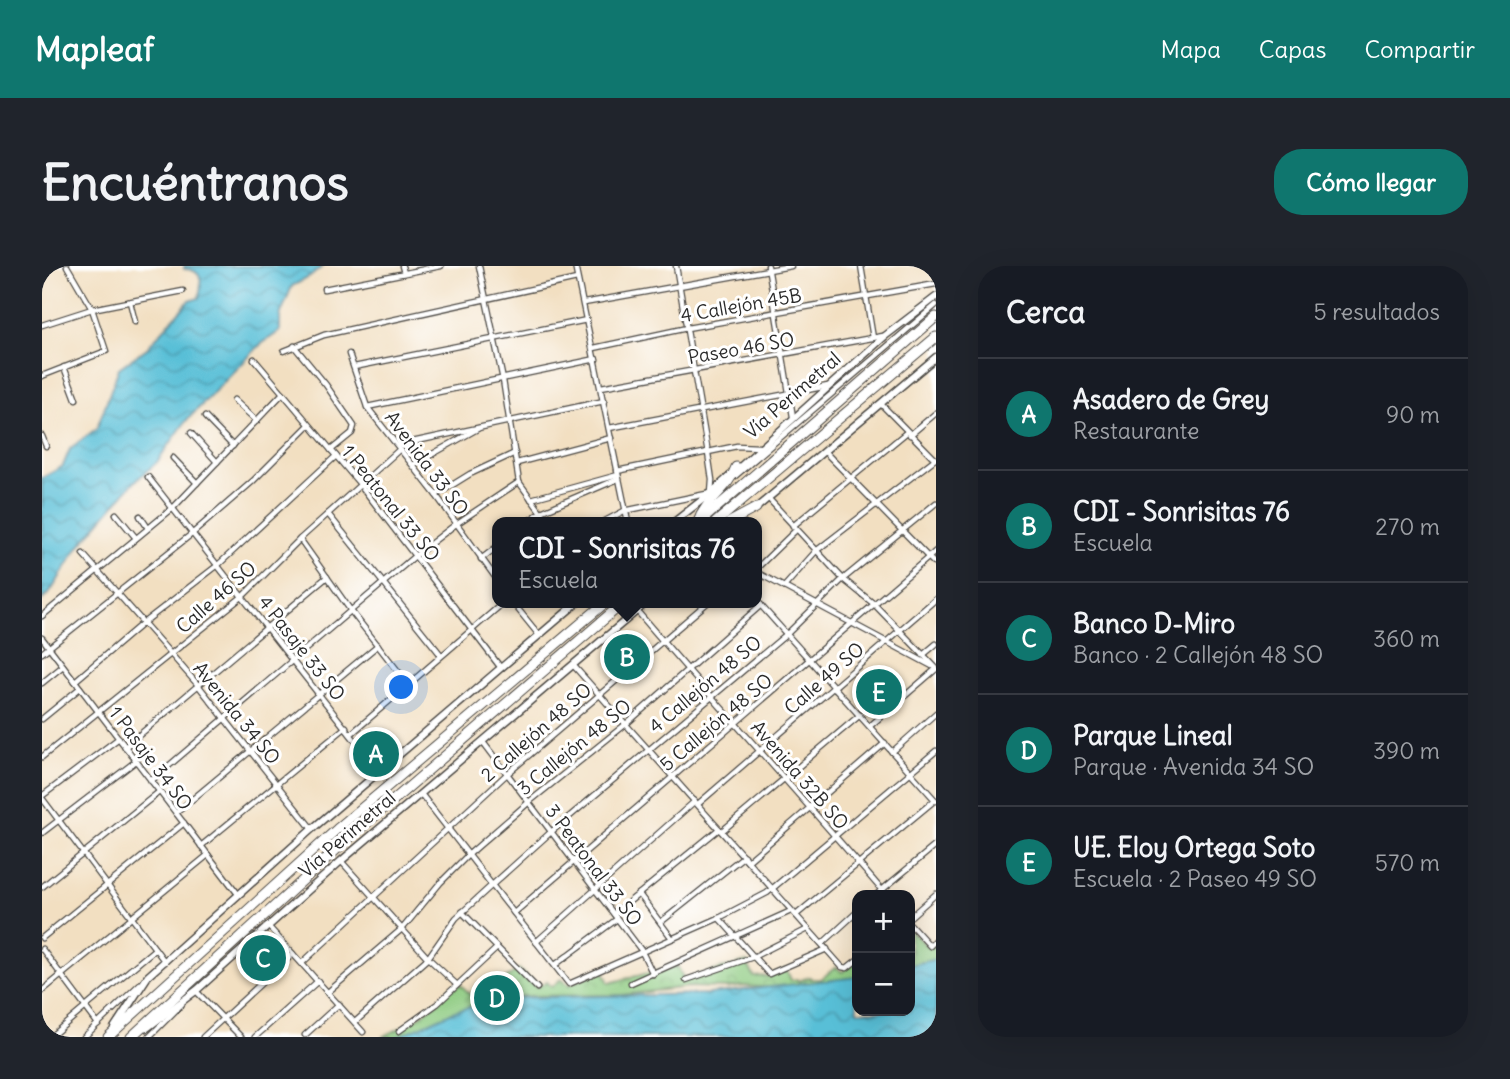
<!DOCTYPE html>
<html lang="es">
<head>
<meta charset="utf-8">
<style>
	body { margin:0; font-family:Delius,sans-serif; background:#20242c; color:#f1f3f6 }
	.controls { position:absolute; right:21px; bottom:21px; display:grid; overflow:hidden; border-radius:14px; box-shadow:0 7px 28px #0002 }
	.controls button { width:63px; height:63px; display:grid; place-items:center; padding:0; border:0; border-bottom:2px solid #363941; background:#171b24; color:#f1f3f6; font:35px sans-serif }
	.you { position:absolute; left:360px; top:422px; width:24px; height:24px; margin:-18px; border:5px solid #fff; border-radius:50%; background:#1a73e8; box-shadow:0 0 0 10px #1a73e833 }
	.badge { display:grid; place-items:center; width:46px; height:46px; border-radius:50%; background:#0f766e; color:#fff; font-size:23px; font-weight:700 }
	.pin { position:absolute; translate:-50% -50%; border:4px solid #fff; box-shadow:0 2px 7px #0006 }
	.popup { position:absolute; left:450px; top:251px; width:270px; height:91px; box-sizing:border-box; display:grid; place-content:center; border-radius:14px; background:#171b24; filter:drop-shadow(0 2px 5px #0005); font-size:23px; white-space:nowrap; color:#9ea1a6 }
	.popup b { font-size:26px; color:#f1f3f6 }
	.popup::after { content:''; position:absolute; left:50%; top:100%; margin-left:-14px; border:14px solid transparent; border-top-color:#171b24 }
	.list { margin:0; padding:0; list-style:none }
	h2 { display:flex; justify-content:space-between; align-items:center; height:91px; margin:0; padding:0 28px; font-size:30px }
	h2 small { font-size:23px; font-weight:400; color:#9ea1a6 }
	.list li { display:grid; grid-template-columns:46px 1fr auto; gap:21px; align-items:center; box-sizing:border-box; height:112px; padding:0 28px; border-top:2px solid #363941 }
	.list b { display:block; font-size:26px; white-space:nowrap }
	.list p { margin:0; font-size:23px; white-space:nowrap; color:#9ea1a6 }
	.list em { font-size:23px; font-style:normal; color:#9ea1a6 }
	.map { position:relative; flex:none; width:894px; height:771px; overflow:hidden; border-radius:28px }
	header { display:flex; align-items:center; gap:42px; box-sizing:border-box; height:98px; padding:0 35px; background:#0f766e; color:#fff }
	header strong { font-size:33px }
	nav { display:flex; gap:38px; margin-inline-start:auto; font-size:24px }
	.intro { display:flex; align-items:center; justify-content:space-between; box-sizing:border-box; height:168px; padding:0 42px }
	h1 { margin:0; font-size:49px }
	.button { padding:18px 32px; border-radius:28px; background:#0f766e; color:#fff; font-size:24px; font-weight:700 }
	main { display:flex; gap:42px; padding:0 42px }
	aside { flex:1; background:#171b24; border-radius:28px; box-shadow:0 7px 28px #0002 }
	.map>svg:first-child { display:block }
</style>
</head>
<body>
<header>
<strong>Mapleaf</strong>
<nav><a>Mapa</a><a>Capas</a><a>Compartir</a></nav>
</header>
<div class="intro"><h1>Encuéntranos</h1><a class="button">Cómo llegar</a></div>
<main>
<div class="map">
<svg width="894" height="771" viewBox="0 0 894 771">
	<defs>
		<pattern id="park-crowns" width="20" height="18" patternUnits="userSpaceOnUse" patternTransform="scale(1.75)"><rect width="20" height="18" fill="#8ecb81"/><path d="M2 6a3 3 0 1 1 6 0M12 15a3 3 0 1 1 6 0" fill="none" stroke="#7bae70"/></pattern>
		<pattern id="water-waves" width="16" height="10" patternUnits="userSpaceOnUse" patternTransform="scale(1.75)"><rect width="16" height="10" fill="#59bfd7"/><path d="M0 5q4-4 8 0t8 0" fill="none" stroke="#4a9baf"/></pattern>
	</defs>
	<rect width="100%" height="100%" fill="#fff"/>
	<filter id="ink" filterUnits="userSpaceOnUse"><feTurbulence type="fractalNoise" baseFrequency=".0143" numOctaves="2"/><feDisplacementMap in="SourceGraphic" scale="14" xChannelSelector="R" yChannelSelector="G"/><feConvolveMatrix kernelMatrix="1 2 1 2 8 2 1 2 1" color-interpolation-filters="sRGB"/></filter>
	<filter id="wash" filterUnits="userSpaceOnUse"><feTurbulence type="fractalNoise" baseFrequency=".00686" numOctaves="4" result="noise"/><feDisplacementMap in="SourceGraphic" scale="28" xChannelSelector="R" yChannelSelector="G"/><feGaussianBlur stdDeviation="1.57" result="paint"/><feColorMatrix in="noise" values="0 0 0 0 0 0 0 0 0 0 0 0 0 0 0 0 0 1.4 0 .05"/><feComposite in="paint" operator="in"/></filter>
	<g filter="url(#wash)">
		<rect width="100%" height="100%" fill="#f2dfc1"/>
		<!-- park -->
		<g fill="url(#park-crowns)" stroke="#5c7b56" stroke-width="2">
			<polygon points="868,664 887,682 892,679 894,681 894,707 868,704"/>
			<path d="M815,695V715L734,722L701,720L686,722L646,721L580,729L482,730L463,734L361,771H340C368,758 391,745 410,720L413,722L418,718L434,734L477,703L495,721L505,716L510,721L519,713L527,719L561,703L567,717L635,700L642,713L705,696L712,711L727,710L744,703L749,714L755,713L756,715L768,711L769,713H779L794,701L800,706Z"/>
		</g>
		<!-- water -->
		<g fill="url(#water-waves)" stroke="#427581" stroke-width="2">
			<path d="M142,0H281L268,11L250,20L238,50V65L218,79L144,155L115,196L90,218L38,279L7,328L0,334V212L21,200L28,183L55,162L77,102L105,82L147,35L157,32C160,18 162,3 142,3Z"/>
			<polygon points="894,693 894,771 355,771 413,745 461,732 667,728 815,711 815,745 868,745 868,699"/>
		</g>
	</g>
	<g filter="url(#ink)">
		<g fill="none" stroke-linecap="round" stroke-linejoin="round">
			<defs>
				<g id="street">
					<polyline points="360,0 362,7"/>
					<polyline points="437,0 461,114 477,216 506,256"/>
					<polyline points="533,0 586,256"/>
					<polyline points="726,0 751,151"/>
					<polyline points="819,0 831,72"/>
					<polyline points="282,23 399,0"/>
					<polyline points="88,36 93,56"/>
					<polyline points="542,37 749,0"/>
					<polyline points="0,59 50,43 141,25"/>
					<polyline points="252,80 284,119 312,160 310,167 289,184"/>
					<polyline points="552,82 645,62 894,18"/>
					<polyline points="242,85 282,69 535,13"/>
					<polyline points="307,88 325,141 394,229 456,315"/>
					<polyline points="212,93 317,217 459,402"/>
					<polyline points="22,101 34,133"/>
					<polyline points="312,101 545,54"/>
					<polyline points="0,110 64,85 50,43 25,0"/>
					<polyline points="559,121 841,70"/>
					<polyline points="192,134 215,155"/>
					<polyline points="839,138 893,193"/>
					<polyline points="325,141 554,93"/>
					<polyline points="163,151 191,180"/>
					<polyline points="567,162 786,120"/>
					<polyline points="149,167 175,196"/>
					<polyline points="868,169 894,147"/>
					<polyline points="0,170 4,180"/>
					<polyline points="356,179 562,135"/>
					<polyline points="782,185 894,299"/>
					<polyline points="131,192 155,217"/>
					<polyline points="475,197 569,172"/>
					<polyline points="371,199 437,162"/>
					<polyline points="575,205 695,180 717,181"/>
					<polyline points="106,211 337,505"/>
					<polyline points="692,211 894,39"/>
					<polyline points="394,229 428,208 473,187"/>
					<polyline points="726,232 801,313 832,338 894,402"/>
					<polyline points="489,233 576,209"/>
					<polyline points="74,248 94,272"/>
					<polyline points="286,248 399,389"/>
					<polyline points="98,250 106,262"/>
					<polyline points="485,256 499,246 576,213"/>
					<polyline points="561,256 582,245 669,227 670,214 666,187 634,0"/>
					<polyline points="751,260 865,166"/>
					<polyline points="258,273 309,345 366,418"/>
					<polyline points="41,288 156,419 270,563"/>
					<polyline points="439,293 456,280"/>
					<polyline points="714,303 754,264"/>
					<polyline points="714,306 890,400"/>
					<polyline points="742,321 774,285 893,193"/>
					<polyline points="714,334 894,535"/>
					<polyline points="471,337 497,369"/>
					<path d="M595,345C677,441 762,533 844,629"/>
					<polyline points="0,350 131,242 241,127"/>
					<polyline points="0,372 196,628"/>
					<polyline points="0,387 151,267 211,215 267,159"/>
					<polyline points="881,389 894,378"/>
					<polyline points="531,399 800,701 805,702 815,694"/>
					<polyline points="33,415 101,357 176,299 294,190"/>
					<polyline points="0,417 21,400"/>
					<polyline points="0,453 38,422"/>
					<polyline points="828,460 894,403"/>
					<polyline points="309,468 461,337"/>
					<polyline points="441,476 599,684 611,708"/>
					<polyline points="83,481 285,311"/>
					<polyline points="850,486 894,447"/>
					<polyline points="0,491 201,330 258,273 358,183"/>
					<polyline points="109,515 374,289 414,258 477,216"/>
					<polyline points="379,528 527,718 677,652 725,627 894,485"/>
					<polyline points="0,530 77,472"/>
					<polyline points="0,532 123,696"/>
					<polyline points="656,538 894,333"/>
					<polyline points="134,547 336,379"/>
					<polyline points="680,565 818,449"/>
					<polyline points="0,567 94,495"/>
					<polyline points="159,580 304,461"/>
					<polyline points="299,595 386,692 415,719"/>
					<polyline points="706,595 843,477"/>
					<polyline points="0,621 117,526"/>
					<polyline points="597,628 629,671"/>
					<polyline points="834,629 894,579"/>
					<polyline points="420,646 495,722"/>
					<polyline points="472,647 894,285"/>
					<polyline points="572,648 677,563"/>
					<polyline points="754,649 893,534"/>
					<polyline points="868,651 894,628"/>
					<polyline points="677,652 727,708 785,683"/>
					<polyline points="619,656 702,590"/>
					<polyline points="868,658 888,680 894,674"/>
					<polyline points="226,660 321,766"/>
					<polyline points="0,672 142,557"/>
					<polyline points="494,676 653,535"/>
					<polyline points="780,678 815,646"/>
					<polyline points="0,683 56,758"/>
					<polyline points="260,697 465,508 665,337"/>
					<polyline points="513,699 575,653"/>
					<polyline points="644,714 711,691 766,663"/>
					<polyline points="589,717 749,645"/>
					<polyline points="0,725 166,589"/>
					<polyline points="154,725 199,771"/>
					<polyline points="286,726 361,662 398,617 425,590 487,536 584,458 719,339"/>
					<polyline points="313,756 386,692 414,652 449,620 509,566 746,367 801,313 894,237"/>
					<polyline points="357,765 395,738 455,682"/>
					<polyline points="263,769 297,738"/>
					<polyline points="8,771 113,683"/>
					<polyline points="42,771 98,718"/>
					<polyline points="107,771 140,738"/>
					<polyline points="161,771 251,688"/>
					<polyline points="213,771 276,715"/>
				</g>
				<g id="secondary">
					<polyline points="893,0 894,6"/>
					<polyline points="713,243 894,91"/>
					<polyline points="632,256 669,227 843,70 894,31"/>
					<polyline points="72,762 106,710 270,563 535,337"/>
					<polyline points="105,762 155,724 299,595 604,337"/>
				</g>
				<g id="highway">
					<path d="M656,256C663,234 686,224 694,201"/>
					<polyline points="658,256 894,51"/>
					<polyline points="674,256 894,71"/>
					<polyline points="688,256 714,242"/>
					<polyline points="66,771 295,563 563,337"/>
					<polyline points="89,771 305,574 581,337"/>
				</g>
			</defs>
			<!-- street casing -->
			<use href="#street" stroke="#494642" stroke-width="7"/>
			<!-- secondary casing -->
			<use href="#secondary" stroke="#494642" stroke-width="9"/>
			<!-- highway casing -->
			<use href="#highway" stroke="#494642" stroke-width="11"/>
			<!-- street -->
			<use href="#street" stroke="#fff" stroke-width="4.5"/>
			<!-- secondary -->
			<use href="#secondary" stroke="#fff" stroke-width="6"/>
			<!-- highway -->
			<use href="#highway" stroke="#fff" stroke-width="9"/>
		</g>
	</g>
	<g text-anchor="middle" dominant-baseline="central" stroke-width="6" stroke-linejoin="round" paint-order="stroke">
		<!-- street labels -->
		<g font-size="19" fill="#2b2b2b" stroke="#fff">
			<text transform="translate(699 39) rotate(-10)">4 Callejón 45B</text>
			<text transform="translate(699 82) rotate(-10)">Paseo 46 SO</text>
			<text transform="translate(750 129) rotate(-41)">Vía Perimetral</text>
			<text transform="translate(385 197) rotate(53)">Avenida 33 SO</text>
			<text transform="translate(349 237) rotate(51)">1 Peatonal 33 SO</text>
			<text transform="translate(174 331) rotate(-41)">Calle 46 SO</text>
			<text transform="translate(260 382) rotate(52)">4 Pasaje 33 SO</text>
			<text transform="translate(782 412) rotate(-41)">Calle 49 SO</text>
			<text transform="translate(663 418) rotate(-40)">4 Callejón 48 SO</text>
			<text transform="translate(195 447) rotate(51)">Avenida 34 SO</text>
			<text transform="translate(674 456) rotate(-40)">5 Callejón 48 SO</text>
			<text transform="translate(494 466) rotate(-41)">2 Callejón 48 SO</text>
			<text transform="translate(532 481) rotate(-39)">3 Callejón 48 SO</text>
			<text transform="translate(109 492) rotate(53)">1 Pasaje 34 SO</text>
			<text transform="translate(758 509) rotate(49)">Avenida 32B SO</text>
			<text transform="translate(305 568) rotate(-41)">Vía Perimetral</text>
			<text transform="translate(552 599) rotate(53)">3 Peatonal 33 SO</text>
		</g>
	</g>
</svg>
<div class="controls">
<button>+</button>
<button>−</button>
</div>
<div class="you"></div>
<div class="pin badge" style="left:334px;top:488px">A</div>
<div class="pin badge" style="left:585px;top:391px">B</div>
<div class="popup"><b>CDI - Sonrisitas 76</b>Escuela</div>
<div class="pin badge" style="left:221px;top:692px">C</div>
<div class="pin badge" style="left:455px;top:732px">D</div>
<div class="pin badge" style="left:837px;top:426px">E</div>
</div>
<aside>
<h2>Cerca<small>5 resultados</small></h2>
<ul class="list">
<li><span class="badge">A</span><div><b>Asadero de Grey</b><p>Restaurante</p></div><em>90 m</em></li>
<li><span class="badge">B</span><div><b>CDI - Sonrisitas 76</b><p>Escuela</p></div><em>270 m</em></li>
<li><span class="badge">C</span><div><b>Banco D-Miro</b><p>Banco · 2 Callejón 48 SO</p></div><em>360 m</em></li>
<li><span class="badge">D</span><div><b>Parque Lineal</b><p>Parque · Avenida 34 SO</p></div><em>390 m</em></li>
<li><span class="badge">E</span><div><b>UE. Eloy Ortega Soto</b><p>Escuela · 2 Paseo 49 SO</p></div><em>570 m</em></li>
</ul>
</aside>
</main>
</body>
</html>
